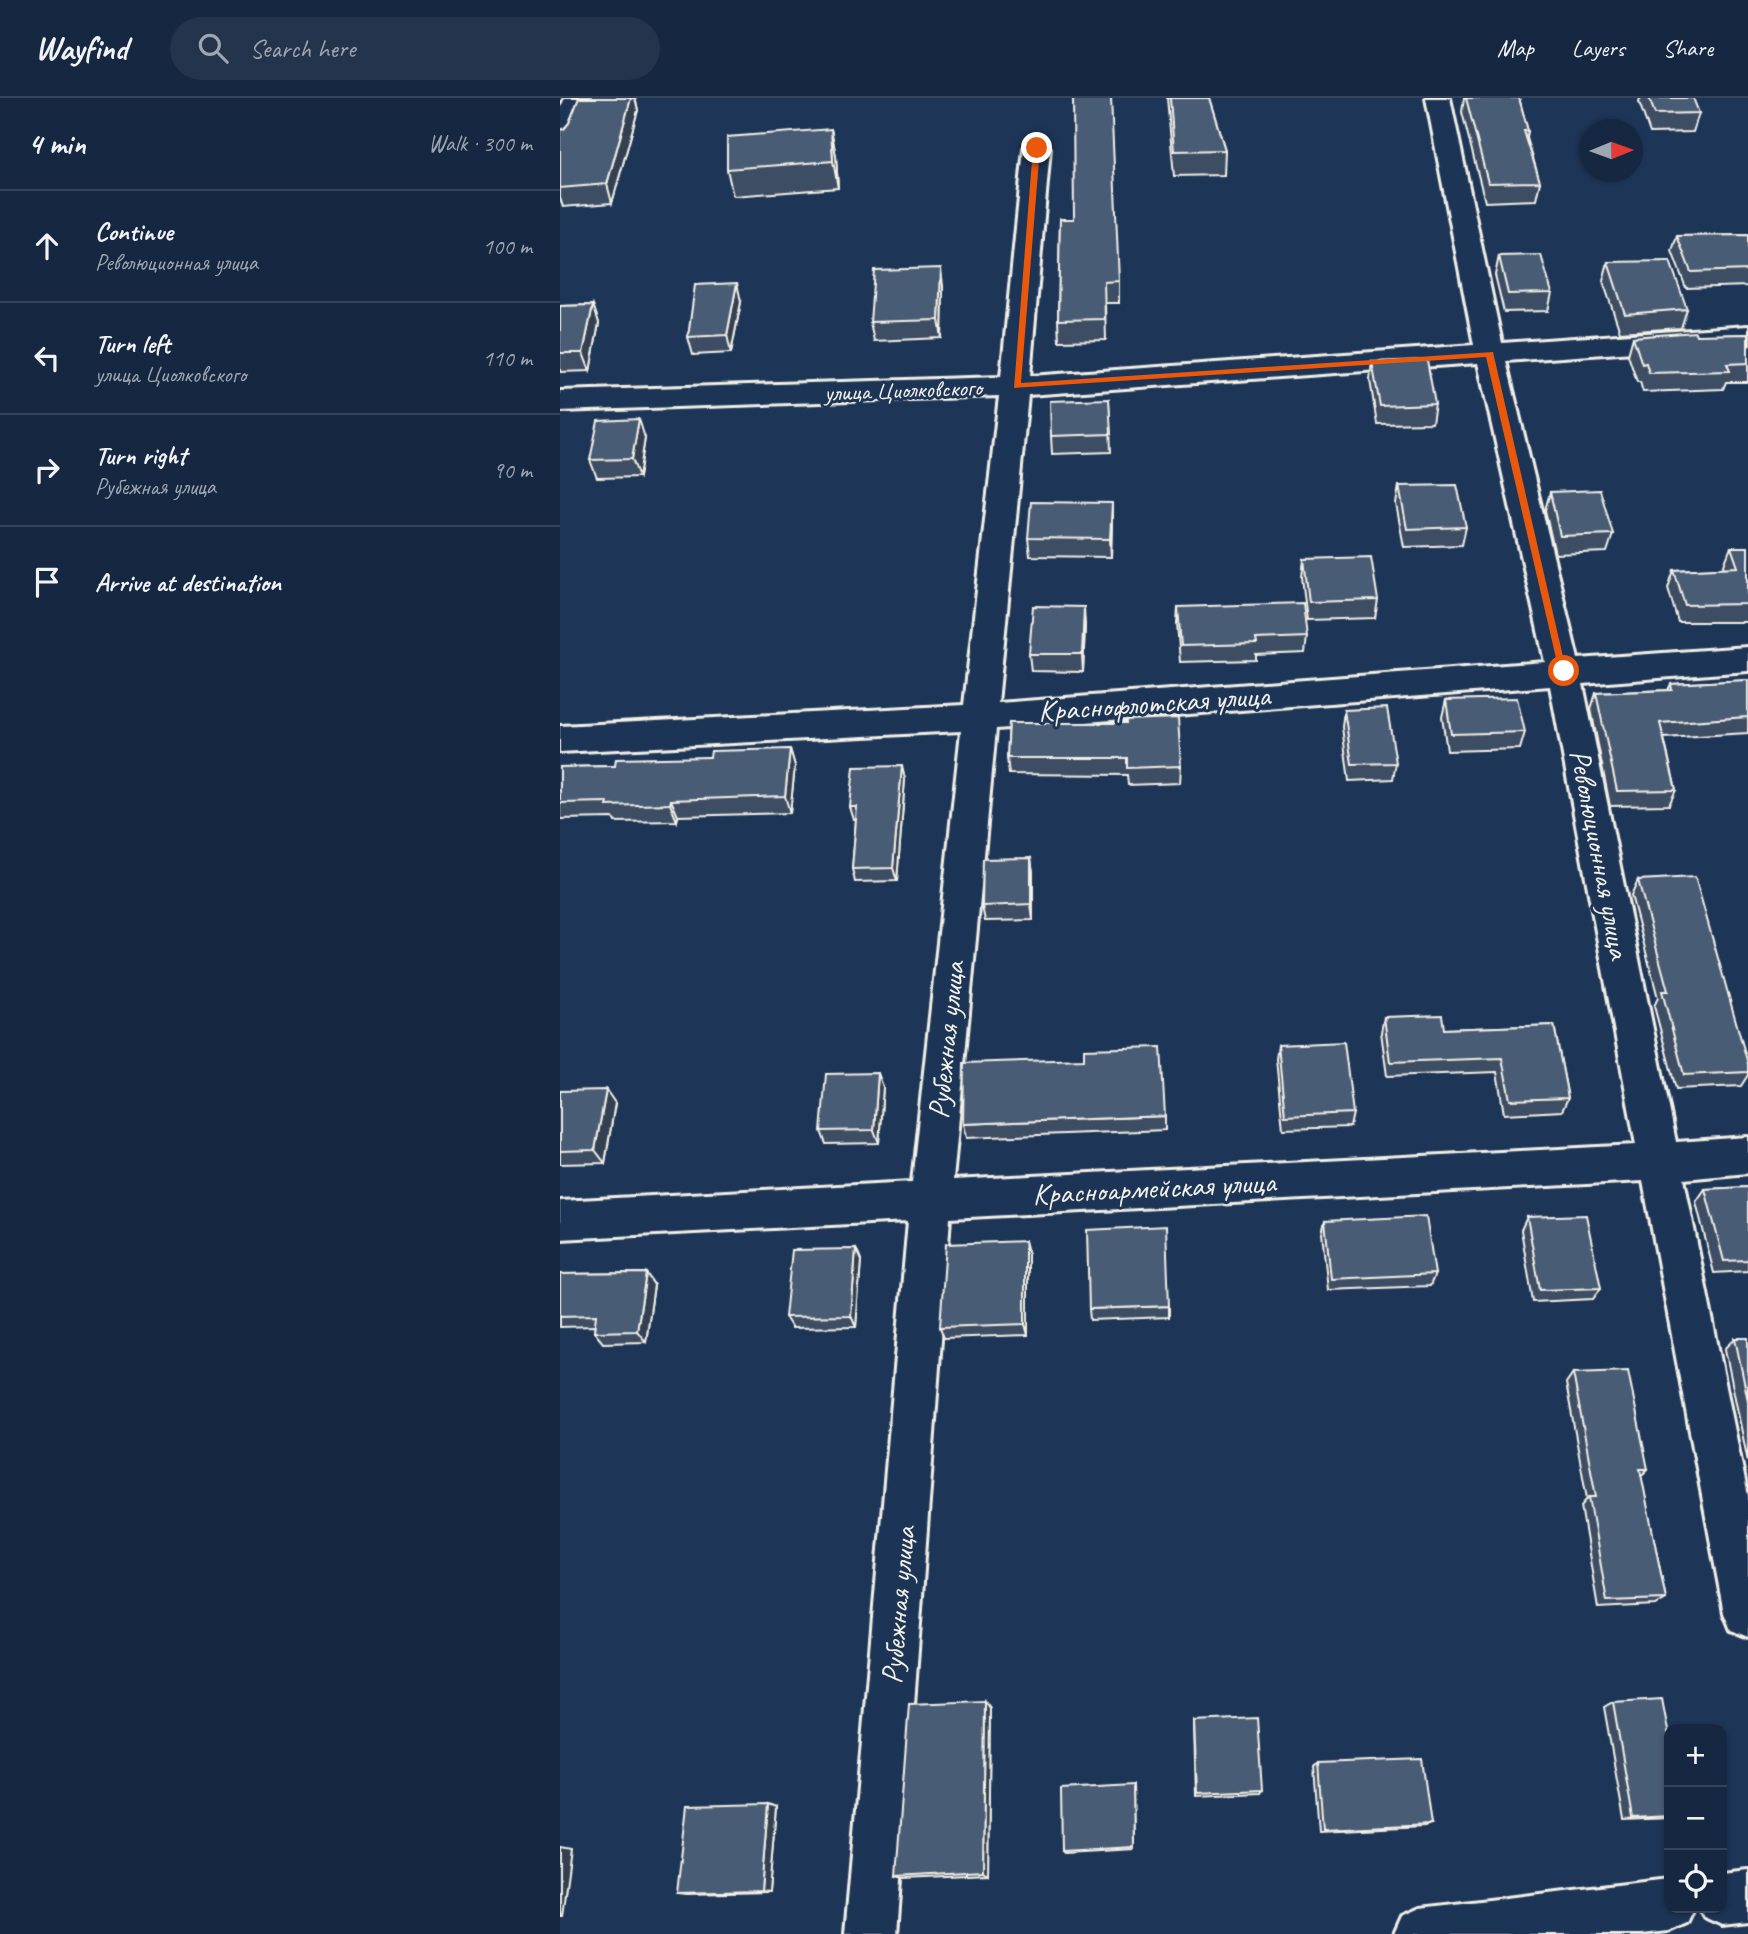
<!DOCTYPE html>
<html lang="en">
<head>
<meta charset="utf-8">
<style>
	body { margin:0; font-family:Caveat,sans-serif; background:#23344c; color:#f1f3f6 }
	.controls { position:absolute; right:21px; bottom:21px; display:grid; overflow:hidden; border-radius:14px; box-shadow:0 2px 5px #0004 }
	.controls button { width:63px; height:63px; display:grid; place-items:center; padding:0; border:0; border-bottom:2px solid #35445a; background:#162841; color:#f1f3f6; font:35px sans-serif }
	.compass { position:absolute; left:1020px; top:21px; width:63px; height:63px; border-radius:50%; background:#162841; box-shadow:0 2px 5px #0004; rotate:89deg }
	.stop { position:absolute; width:21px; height:21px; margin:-16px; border:5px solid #ea580c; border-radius:50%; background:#fff }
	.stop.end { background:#ea580c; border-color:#fff; box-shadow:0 2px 7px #0008 }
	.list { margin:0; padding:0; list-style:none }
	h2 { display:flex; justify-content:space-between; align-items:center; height:91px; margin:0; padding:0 28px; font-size:30px }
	h2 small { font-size:23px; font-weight:400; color:#9ea6b1 }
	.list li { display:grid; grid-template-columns:46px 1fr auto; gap:21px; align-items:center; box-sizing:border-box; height:112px; padding:0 28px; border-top:2px solid #35445a }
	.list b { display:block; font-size:26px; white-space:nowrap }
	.list p { margin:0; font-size:23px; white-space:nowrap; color:#9ea6b1 }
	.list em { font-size:23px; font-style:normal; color:#9ea6b1 }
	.icon { flex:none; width:38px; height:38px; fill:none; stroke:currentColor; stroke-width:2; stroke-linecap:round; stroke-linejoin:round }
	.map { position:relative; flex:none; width:1188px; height:1836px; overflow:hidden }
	header { display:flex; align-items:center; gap:42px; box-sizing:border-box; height:98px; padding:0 35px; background:#162841; border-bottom:2px solid #35445a }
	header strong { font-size:33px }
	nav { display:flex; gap:38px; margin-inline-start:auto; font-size:24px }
	.search { width:490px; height:63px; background:#23344c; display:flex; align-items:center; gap:18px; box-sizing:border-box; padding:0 24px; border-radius:38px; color:#9ea6b1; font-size:26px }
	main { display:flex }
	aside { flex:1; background:#162841 }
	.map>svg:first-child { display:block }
</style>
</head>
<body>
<header>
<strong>Wayfind</strong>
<div class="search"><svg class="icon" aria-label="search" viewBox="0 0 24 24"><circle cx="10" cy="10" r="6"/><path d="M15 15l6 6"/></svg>Search here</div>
<nav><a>Map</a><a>Layers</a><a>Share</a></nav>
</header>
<main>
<aside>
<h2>4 min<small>Walk · 300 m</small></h2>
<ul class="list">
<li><svg class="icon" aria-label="ahead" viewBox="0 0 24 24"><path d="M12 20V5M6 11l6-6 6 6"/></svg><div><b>Continue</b><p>Революционная улица</p></div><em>100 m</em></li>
<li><svg class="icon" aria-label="left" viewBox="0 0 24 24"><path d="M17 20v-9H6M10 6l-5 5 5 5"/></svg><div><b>Turn left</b><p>улица Циолковского</p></div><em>110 m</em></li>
<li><svg class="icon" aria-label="right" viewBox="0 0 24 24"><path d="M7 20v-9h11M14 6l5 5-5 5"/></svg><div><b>Turn right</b><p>Рубежная улица</p></div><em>90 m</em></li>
<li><svg class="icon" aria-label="arrive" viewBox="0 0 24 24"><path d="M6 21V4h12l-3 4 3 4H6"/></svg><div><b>Arrive at destination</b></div></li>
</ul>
</aside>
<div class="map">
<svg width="1188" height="1836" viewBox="0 0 1188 1836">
	<rect width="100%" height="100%" fill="#1d3557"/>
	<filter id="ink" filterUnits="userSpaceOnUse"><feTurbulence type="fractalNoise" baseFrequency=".0143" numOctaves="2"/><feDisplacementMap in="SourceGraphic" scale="14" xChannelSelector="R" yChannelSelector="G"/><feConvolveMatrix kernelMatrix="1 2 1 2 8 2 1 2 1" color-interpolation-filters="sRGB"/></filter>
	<g filter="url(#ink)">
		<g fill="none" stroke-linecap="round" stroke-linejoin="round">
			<defs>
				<g id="minor">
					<polygon points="5,0 29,0 13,42 9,47 0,50 0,11"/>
					<path d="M866,0H890L942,245L1188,228V246L946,263L1018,561L1188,549V573L1023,586L1116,1044L1188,1039V1075L1124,1081L1188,1398V1539L1171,1532L1164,1515L1083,1083L390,1120L337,1836H285L348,1123L0,1141V1103L352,1084L401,633L0,654V628L404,607L439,298L0,313V293L441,279L464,50L468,45L477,42L486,45L490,50L470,278L914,247ZM918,265L985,564L438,605L468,297ZM990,588L1076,1047L393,1082L436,631Z"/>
					<polygon points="1188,1772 1188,1824 1162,1827 1144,1819 1140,1810 1162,1810 1162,1775"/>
					<polygon points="1109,1781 1109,1810 1134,1810 1127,1825 1109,1833 1082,1836 834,1836 842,1818 860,1810"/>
				</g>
			</defs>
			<!-- minor casing -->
			<use href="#minor" stroke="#f4f1e8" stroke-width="6"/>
			<!-- minor -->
			<use href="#minor" fill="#1d3557" fill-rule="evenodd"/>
		</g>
		<!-- wall -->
		<g fill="#3e4e64" stroke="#f4f1e8" stroke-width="2">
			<polygon points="19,0 75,0 78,12 52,105 3,109 0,100 0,32 4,31 9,25"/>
			<polygon points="607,0 649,0 665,52 664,77 614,78"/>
			<polygon points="904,0 959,0 968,33 967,40 980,84 976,102 925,104 902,14"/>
			<polygon points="1080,0 1089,0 1139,15 1133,34 1090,35 1079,4"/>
			<polygon points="271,31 276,58 278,90 173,98 167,71"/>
			<polygon points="500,121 559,183 559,205 545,205 546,242 499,243 498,222"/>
			<polygon points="1188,137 1188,188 1126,190 1112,153 1117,138"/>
			<polygon points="939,158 992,195 988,213 944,214 935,177"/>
			<polygon points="1048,164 1127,211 1121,230 1060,234 1043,183"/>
			<polygon points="383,188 382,240 314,243 310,224"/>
			<polygon points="181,204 171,255 133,257 128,239"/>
			<polygon points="33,207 39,225 30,273 0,274 0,208"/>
			<polygon points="1188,236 1188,284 1166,284 1163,291 1083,294 1080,284 1077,284 1068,257 1073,239"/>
			<polygon points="812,264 875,306 872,325 817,326 810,282"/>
			<polygon points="549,301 551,354 492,356 491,338"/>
			<polygon points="85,340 79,379 37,380 30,362"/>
			<polygon points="839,388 906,429 902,447 844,449 836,406"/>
			<polygon points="990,394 1053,436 1047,454 995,456 985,412"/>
			<polygon points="552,423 551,459 470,458 468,440"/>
			<polygon points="1171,449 1188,449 1188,524 1118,524 1108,490 1114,472 1165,470 1164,467"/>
			<polygon points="744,461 818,502 815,520 747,522 742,479"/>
			<polygon points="618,509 747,539 745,555 696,557 696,562 620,564 617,525"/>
			<polygon points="525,527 523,574 471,573 469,556"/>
			<polygon points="1188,582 1188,635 1104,640 1116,692 1109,707 1050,708 1031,611 1036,595 1108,592 1111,586"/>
			<polygon points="886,602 965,634 960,651 887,653 882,619"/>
			<polygon points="784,612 836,665 833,681 789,683 782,629"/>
			<polygon points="449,625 621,668 620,685 568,687 567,677 449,676 447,660"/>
			<polygon points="230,651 235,668 230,715 118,718 117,723 55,724 53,720 0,721 0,669 55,668"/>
			<polygon points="345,681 337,783 295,784 292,771 296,722 294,722 290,709"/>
			<polygon points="471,760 473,775 473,822 425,823 422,808"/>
			<polygon points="1078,782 1188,966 1188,977 1181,988 1116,991 1094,908 1098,900 1071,797"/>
			<polygon points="824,919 884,931 994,927 1008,1000 1002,1013 944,1016 937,974 827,978 821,934"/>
			<polygon points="718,947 793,1015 790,1029 723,1031 716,961"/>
			<polygon points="323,989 319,1045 266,1046 261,1033"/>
			<polygon points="0,993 55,1005 45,1065 0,1066"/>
			<polygon points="605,1018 605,1032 406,1040 403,1026"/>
			<polygon points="1188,1089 1188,1173 1154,1175 1136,1104 1145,1091"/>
			<polygon points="967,1119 1041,1190 1033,1201 973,1204 961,1132"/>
			<polygon points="765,1123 875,1176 870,1188 768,1192 762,1135"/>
			<polygon points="465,1143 468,1155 468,1237 384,1240 380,1229"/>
			<polygon points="296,1151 301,1163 296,1229 232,1230 225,1219"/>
			<polygon points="86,1175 94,1187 86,1244 43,1245 34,1234 35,1228 0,1229 0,1176"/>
			<polygon points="609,1208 609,1219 530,1222 529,1211"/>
			<polygon points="1175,1240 1188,1240 1188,1364 1165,1251"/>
			<polygon points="1013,1275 1088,1371 1081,1378 1106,1501 1096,1507 1038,1510 1021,1408 1027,1401 1006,1285"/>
			<polygon points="425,1603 430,1610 428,1776 344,1780 336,1778"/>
			<polygon points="1053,1604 1109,1638 1109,1720 1064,1722 1044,1609"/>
			<polygon points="634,1623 702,1692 700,1695 636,1698 634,1628"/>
			<polygon points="758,1665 871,1726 865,1728 759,1733 754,1669"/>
			<polygon points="573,1687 574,1751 504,1755 502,1753"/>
			<polygon points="216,1709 209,1794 127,1796 117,1795"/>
		</g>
		<!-- shaded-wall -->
		<g fill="#324051" stroke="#f4f1e8" stroke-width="2">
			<polygon points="71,0 75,0 78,12 52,105 47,86"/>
			<polygon points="271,31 276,58 278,90 273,63"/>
			<polygon points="381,170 383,188 382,240 379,222"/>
			<polygon points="177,185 181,204 171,255 167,237"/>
			<polygon points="33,207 39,225 30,273 23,255"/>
			<polygon points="79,321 85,340 79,379 72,361"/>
			<polygon points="552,405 552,423 551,459 550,441"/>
			<polygon points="524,509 525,527 523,574 522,556"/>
			<polygon points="230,651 235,668 230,715 225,698"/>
			<polygon points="342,668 345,681 337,783 333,770"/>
			<polygon points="111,702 118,718 117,723 110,706"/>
			<polygon points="471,760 473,775 473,822 471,806"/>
			<polygon points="318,975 323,989 319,1045 314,1032"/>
			<polygon points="46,992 55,1005 45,1065 35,1052"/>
			<polygon points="465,1143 468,1155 468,1237 465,1226"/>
			<polygon points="296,1151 301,1163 296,1229 291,1218"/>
			<polygon points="86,1175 94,1187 86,1244 77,1233"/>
			<polygon points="425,1603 430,1610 428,1776 423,1773"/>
			<polygon points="208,1706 216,1709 209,1794 201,1793"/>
			<polygon points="0,1749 11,1751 2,1818 0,1818"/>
		</g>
		<!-- building -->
		<g fill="#485b74" stroke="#f4f1e8" stroke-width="2">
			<polygon points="19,0 71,0 47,86 0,90 0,32 4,31 9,25"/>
			<polygon points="513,0 551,0 559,183 544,184 545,221 498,222 500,121 514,121"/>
			<polygon points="610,0 649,0 665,52 614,53"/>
			<polygon points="906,0 959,0 968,33 964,33 980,84 928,85"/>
			<polygon points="1089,0 1133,0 1139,15 1095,16"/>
			<polygon points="271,31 273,63 167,71 167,39"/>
			<polygon points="1188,137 1188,172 1131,174 1117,138"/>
			<polygon points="981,157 992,195 948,196 939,158"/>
			<polygon points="1110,163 1127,211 1065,216 1048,164"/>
			<polygon points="381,170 379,222 310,224 314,172"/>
			<polygon points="177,185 167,237 128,239 135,187"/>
			<polygon points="33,207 23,255 0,255 0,208"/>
			<polygon points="1135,234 1136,237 1188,236 1188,265 1167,266 1170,273 1089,275 1086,265 1082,266 1073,239"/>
			<polygon points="867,262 875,306 820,308 812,264"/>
			<polygon points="549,301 551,336 491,338 490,303"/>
			<polygon points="79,321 72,361 30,362 38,323"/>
			<polygon points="897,387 906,429 847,431 839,388"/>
			<polygon points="1040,392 1053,436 1000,438 990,394"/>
			<polygon points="471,404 552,405 550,441 468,440"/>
			<polygon points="1171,449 1188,449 1188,506 1125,507 1114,472 1178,469"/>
			<polygon points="811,459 818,502 749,504 744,461"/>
			<polygon points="743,505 747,539 696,541 697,546 621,548 618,509"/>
			<polygon points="473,508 524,509 522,556 469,556"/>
			<polygon points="1188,582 1188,619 1100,625 1116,692 1057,693 1036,595 1112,592 1111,586"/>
			<polygon points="957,600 965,634 891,636 886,602"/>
			<polygon points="827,610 836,665 792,666 784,612"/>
			<polygon points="618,620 621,668 567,670 567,660 447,660 449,625 566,625 566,622"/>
			<polygon points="230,651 225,698 111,702 110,706 47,708 48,704 0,705 0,669 55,668 56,661 150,659 151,653"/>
			<polygon points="342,668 333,770 292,771 297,709 290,709 294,669"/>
			<polygon points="471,760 471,806 422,808 423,761"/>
			<polygon points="1135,779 1188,966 1188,974 1124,977 1102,893 1108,893 1078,782"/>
			<polygon points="882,917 884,931 994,927 1008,1000 950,1002 942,960 830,964 824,919"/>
			<polygon points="784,944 793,1015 725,1018 718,947"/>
			<polygon points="601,949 605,1018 403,1026 404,965 524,961 524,951"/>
			<polygon points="318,975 314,1032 261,1033 266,976"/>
			<polygon points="46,992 35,1052 0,1053 0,993"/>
			<polygon points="1188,1089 1188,1162 1164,1163 1145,1091"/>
			<polygon points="1026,1117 1041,1190 980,1192 967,1119"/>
			<polygon points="866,1118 875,1176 771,1181 765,1123"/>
			<polygon points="606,1128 609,1208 529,1211 527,1132"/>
			<polygon points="465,1143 465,1226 380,1229 386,1146"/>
			<polygon points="296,1151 291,1218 225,1219 232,1152"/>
			<polygon points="86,1175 77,1233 34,1234 36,1217 0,1218 0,1176"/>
			<polygon points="1175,1240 1188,1240 1188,1303"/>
			<polygon points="1068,1273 1088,1371 1080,1371 1106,1501 1047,1503 1029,1399 1036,1399 1013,1275"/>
			<polygon points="1102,1601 1109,1638 1109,1718 1073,1720 1053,1604"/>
			<polygon points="425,1603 423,1773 336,1778 349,1606"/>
			<polygon points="697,1620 702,1692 637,1695 634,1623"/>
			<polygon points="862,1661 871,1726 763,1731 758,1665"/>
			<polygon points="573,1687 574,1749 502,1753 501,1691"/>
			<polygon points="208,1706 201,1793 117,1795 127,1708"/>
		</g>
	</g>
	<!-- route -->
	<polygon fill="#ea580c" points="477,47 480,50 461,285 933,254 1007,576 999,573 926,259 454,290 473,50"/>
	<g text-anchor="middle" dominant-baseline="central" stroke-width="6" stroke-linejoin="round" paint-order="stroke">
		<!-- far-street labels -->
		<g font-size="24" fill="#f4f1e8" stroke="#1d3557">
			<text transform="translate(343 292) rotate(-2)">улица Циолковского</text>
		</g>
		<!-- street labels -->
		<g font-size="30" fill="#f4f1e8" stroke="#1d3557">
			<text transform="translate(594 605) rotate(-4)">Краснофлотская улица</text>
			<text transform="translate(1040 756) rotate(79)">Революционная улица</text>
			<text transform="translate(386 942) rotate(-84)">Рубежная улица</text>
			<text transform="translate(594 1090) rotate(-3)">Красноармейская улица</text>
			<text transform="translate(338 1507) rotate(-85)">Рубежная улица</text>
		</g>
	</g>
</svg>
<div class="controls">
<button>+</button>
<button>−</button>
<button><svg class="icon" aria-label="locate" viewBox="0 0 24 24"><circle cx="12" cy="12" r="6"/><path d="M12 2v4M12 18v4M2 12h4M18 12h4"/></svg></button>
</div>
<svg class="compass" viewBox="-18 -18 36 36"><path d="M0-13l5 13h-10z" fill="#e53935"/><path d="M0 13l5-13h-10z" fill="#9ea6b1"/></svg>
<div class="stop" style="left:1004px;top:573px"></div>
<div class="stop end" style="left:477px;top:50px"></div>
</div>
</main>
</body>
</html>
